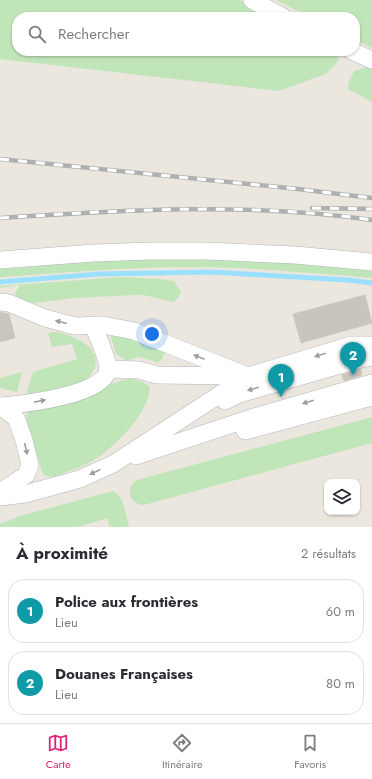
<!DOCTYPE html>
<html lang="fr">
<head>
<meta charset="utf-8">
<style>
	body { margin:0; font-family:Jost,sans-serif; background:#f2f2f3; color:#2b2b33 }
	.controls { position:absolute; right:12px; bottom:12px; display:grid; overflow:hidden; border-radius:8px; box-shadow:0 1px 3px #0004 }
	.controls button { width:36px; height:36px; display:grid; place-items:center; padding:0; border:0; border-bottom:1px solid #e1e1e2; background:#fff; color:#2b2b33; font:20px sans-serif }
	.you { position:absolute; left:152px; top:334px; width:14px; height:14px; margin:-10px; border:3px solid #fff; border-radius:50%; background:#1a73e8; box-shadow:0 0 0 6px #1a73e833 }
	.badge { display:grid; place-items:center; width:26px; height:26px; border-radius:50%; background:#db2777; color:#fff; font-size:13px; font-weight:700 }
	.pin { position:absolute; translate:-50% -33px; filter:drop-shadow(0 1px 2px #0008) }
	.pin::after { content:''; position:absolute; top:21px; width:14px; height:12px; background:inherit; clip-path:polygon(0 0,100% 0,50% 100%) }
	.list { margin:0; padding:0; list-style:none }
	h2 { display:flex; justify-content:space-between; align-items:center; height:52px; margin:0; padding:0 16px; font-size:17px }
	h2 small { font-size:13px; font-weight:400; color:#7c7c81 }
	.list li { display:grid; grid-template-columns:26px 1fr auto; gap:12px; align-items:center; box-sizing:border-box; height:64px; margin:0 8px 8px; padding:0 8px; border:1px solid #e1e1e2; border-radius:16px }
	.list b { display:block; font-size:15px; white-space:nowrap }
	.list p { margin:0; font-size:13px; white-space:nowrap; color:#7c7c81 }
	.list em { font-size:13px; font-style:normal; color:#7c7c81 }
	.icon { flex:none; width:22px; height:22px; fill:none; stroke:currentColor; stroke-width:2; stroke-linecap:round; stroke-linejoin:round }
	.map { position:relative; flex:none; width:372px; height:527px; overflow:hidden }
	.search { position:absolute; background:#fff; box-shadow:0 1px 3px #0004; left:12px; right:12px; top:12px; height:44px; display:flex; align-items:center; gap:10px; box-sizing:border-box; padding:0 14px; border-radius:16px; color:#7c7c81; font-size:15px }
	.sheet { height:196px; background:#fff }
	nav { display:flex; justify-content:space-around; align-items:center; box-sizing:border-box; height:56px; border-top:1px solid #e1e1e2; background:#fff; font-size:11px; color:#7c7c81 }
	nav a { display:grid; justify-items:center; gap:2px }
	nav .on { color:#db2777 }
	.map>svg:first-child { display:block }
</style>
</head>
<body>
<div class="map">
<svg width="372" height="527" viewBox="0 0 372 527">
	<rect width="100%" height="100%" fill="#ece7de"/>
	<!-- green -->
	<g fill="#bfe5b9">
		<polygon points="0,0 240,0 271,17 17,17 17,51 333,51 336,53 339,60 326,74 279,91 0,59"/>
		<polygon points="276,0 372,0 372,48 355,40 355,17 310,17"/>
		<polygon points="367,67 372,69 372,102 348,89 349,81 354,71"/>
		<path d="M135,258L277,262L372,269V278C312,273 251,267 191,267C127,267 63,273 0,277V269Z"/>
		<polygon points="121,277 159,279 174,281 181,292 178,298 173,302 144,295 135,295 75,298 35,303 26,303 18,299 15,293 20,285 0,288 0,286"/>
		<path d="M58,332C73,336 101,346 95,367C93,373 89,378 83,381C68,390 47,392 30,396L27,392L33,372L77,359L72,344L52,347L48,333Z"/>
		<path d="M118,333L165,351L162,360L156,363L154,361L138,357L127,361L116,354C115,350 111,339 111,336Z"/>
		<polygon points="22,372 17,392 0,388 0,378"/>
		<path d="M131,379C139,380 144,382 150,387C149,412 119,442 100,456C90,463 78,468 67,472C58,475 49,481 42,472L26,418L28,412L123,380Z"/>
		<path d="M372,417V443L144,505C128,504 125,488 137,480Z"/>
		<path d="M113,491C124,496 126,516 129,527H110L107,518L78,527H0V524L20,516Z"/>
	</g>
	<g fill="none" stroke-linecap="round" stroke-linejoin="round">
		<!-- stream -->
		<polyline stroke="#9be1ff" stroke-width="5" points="0,282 99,274 211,272 348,280 372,283"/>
	</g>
	<!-- building -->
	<g fill="#c8c4be" stroke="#d0c8bd">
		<polygon points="365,295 372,323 301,343 293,314"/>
		<polygon points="0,312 9,314 15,338 0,342"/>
		<polygon points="361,370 362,375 344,381 342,375"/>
	</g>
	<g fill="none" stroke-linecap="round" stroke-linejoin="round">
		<defs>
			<g id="minor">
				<polyline points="252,0 283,17"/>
				<polyline points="352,51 372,60"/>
				<polyline points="0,260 94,253 150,251 207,251 295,255 372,262"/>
				<polyline points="0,302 9,303 45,318 75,326 103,325 134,331 248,376"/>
				<polyline points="108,369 139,370 157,375 238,376"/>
				<polyline points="225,401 239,394 361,359 372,357"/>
				<polyline points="0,406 16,418 24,440 30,465 26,475 0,492"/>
				<path d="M2,406C23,404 106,395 108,369C108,359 97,335 93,325"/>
				<polyline points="245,431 372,397"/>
				<polyline points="136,456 254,417 372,383"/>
				<polyline points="0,497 25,494 80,479 113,464 248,376 352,345 372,345"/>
			</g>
		</defs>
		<!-- minor casing -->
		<use href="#minor" stroke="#b2b6ba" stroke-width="18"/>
		<!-- minor -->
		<use href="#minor" stroke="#fff" stroke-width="17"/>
		<defs>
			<g id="rail">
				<polyline points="0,159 298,189 372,198"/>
				<polyline points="312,208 372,209"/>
				<path d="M0,218C124,210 249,202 372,220"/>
			</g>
		</defs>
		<!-- rail casing -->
		<use href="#rail" stroke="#afb0b0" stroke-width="4.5"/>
		<!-- rail -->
		<use href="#rail" stroke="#fff" stroke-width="3" stroke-dasharray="9" stroke-linecap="butt"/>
	</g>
	<!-- one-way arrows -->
	<defs><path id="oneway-solid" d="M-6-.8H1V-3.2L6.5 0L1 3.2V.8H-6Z"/></defs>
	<g fill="#9b9ea0">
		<use href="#oneway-solid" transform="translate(61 322) rotate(-165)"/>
		<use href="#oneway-solid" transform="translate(320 355) rotate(163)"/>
		<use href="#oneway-solid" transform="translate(199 357) rotate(-159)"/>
		<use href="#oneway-solid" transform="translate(253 389) rotate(164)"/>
		<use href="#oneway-solid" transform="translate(40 401) rotate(-11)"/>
		<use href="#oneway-solid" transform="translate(308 402) rotate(164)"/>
		<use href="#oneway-solid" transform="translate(26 449) rotate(77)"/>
		<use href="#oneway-solid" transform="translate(95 472) rotate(156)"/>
	</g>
</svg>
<div class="controls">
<button><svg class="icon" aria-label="layers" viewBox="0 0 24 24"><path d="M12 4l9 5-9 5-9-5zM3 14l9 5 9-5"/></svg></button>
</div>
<div class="you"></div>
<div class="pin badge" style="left:281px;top:397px;background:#0f9aa8">1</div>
<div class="pin badge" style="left:353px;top:375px;background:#0f9aa8">2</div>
<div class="search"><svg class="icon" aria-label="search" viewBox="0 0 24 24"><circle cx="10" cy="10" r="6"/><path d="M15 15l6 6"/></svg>Rechercher</div>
</div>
<section class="sheet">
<h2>À proximité<small>2 résultats</small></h2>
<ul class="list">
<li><span class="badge" style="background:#0f9aa8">1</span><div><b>Police aux frontières</b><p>Lieu</p></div><em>60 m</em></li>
<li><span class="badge" style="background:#0f9aa8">2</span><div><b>Douanes Françaises</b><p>Lieu</p></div><em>80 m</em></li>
</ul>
</section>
<nav>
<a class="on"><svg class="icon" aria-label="map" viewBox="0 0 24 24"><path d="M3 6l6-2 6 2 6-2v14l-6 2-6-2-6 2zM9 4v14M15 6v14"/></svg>Carte</a>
<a><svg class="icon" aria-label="directions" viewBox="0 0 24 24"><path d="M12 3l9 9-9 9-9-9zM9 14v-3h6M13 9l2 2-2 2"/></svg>Itinéraire</a>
<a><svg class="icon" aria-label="saved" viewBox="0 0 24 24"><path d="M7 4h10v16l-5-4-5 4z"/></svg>Favoris</a>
</nav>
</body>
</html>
